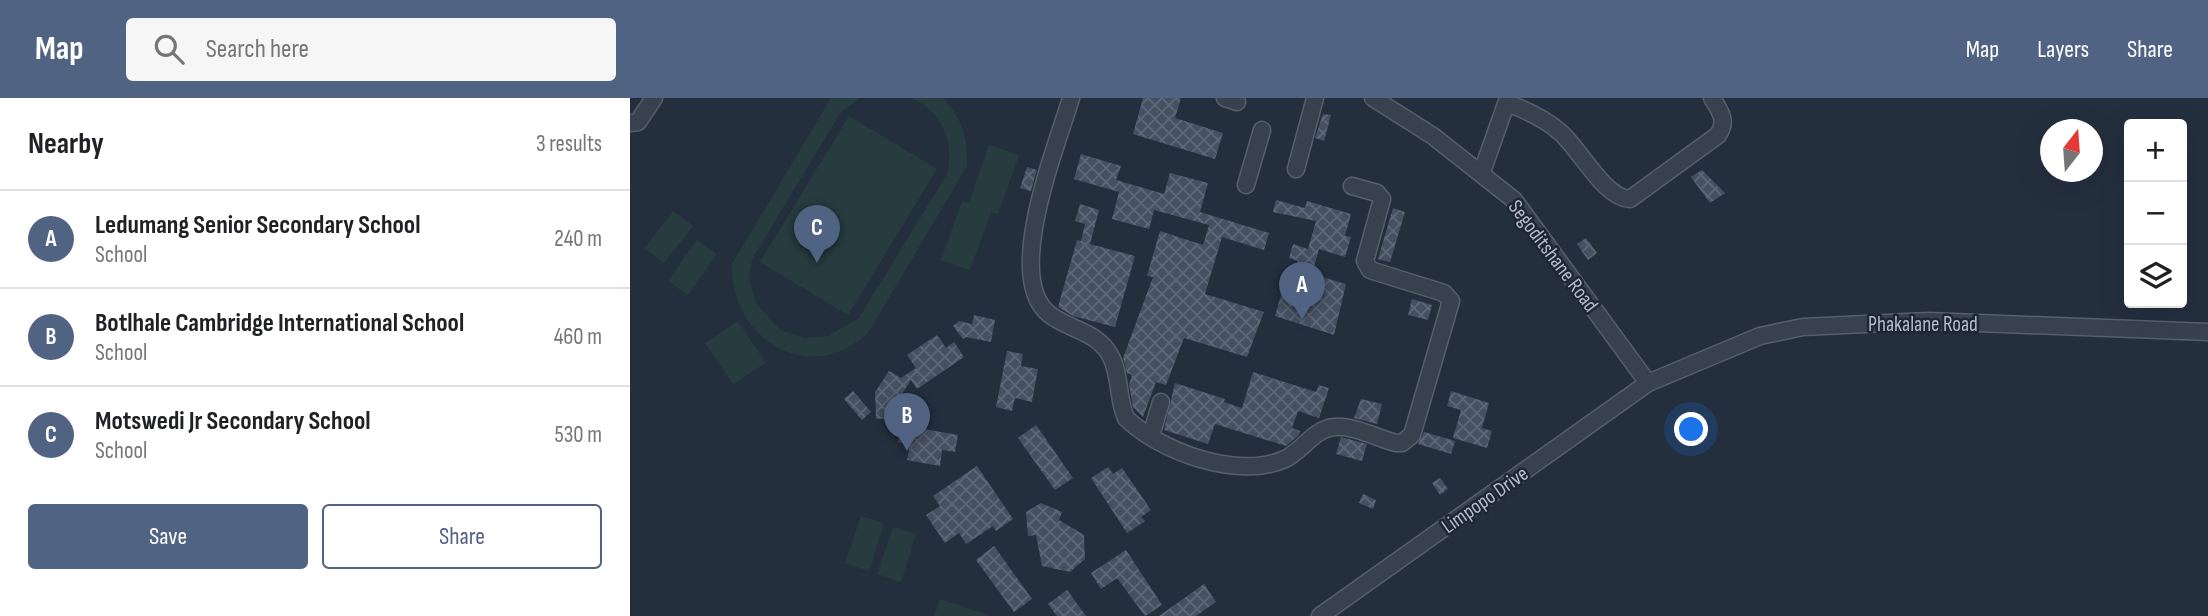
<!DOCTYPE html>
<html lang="en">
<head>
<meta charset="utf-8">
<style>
	body { margin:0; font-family:"Sofia Sans Condensed",sans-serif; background:#f6f6f6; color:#202124 }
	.controls { position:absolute; right:21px; top:21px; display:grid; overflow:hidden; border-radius:7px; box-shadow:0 7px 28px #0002 }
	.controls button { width:63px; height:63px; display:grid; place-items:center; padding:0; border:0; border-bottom:2px solid #e0e0e0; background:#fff; color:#202124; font:35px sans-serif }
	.compass { position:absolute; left:1410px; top:21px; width:63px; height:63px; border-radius:50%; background:#fff; box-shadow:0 7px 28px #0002; rotate:17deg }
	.you { position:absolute; left:1062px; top:332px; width:24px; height:24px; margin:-18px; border:5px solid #fff; border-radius:50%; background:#1a73e8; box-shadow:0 0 0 10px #1a73e833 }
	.badge { display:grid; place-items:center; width:46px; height:46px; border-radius:50%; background:#506383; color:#fff; font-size:23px; font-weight:700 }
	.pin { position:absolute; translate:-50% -58px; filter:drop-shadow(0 2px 4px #0008) }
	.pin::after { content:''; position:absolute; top:37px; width:24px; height:21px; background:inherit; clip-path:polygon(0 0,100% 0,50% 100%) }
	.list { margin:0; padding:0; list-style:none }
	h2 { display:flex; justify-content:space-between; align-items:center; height:91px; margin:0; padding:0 28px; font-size:30px }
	h2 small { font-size:23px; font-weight:400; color:#757577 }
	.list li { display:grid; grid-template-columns:46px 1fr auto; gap:21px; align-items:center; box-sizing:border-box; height:98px; padding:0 28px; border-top:2px solid #e0e0e0 }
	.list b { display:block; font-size:26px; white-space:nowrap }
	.list p { margin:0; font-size:23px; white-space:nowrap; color:#757577 }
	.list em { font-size:23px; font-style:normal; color:#757577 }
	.actions { display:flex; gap:14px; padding:21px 28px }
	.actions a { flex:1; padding:16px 0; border:2px solid #506383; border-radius:7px; text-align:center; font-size:24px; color:#506383 }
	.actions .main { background:#506383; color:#fff }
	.icon { flex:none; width:38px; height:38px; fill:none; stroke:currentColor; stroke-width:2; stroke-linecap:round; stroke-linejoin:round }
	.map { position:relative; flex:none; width:1578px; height:518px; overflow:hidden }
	header { display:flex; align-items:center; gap:42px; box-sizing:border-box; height:98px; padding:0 35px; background:#506383; color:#fff }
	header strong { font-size:33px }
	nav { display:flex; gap:38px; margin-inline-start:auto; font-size:24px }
	.search { width:490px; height:63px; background:#f6f6f6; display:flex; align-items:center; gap:18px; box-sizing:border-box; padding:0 24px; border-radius:7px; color:#757577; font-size:26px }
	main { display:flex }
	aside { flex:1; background:#fff }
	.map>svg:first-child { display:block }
</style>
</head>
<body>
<header>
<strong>Map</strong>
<div class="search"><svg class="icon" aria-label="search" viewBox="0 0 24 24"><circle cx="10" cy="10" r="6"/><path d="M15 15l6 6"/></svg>Search here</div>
<nav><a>Map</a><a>Layers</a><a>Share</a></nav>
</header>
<main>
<aside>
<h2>Nearby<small>3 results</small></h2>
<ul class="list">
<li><span class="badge">A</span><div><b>Ledumang Senior Secondary School</b><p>School</p></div><em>240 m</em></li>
<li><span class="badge">B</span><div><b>Botlhale Cambridge International School</b><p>School</p></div><em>460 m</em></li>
<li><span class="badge">C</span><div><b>Motswedi Jr Secondary School</b><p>School</p></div><em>530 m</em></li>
</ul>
<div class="actions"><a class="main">Save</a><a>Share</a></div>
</aside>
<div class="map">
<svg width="1578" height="518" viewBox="0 0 1578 518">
	<defs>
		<pattern id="building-cross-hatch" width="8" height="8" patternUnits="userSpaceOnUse" patternTransform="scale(1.75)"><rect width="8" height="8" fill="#455162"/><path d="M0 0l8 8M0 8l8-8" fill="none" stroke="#5d6877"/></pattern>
	</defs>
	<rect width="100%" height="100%" fill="#242f3e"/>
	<!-- pitch -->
	<g fill="#263c3f">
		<path d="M201,0H231L211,14L122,161L119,181L126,205L150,232L174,240L198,238L229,220L317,76C325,44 312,14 282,0H313C332,20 338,41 337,68L238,235C179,290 100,241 102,166Z"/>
		<polygon points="219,18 307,71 218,217 130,164"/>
		<polygon points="359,47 389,57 368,116 361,114 340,172 311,162 332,103 339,105"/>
		<polygon points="43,113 63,128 34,165 15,150"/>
		<polygon points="67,142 87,156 58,197 38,183"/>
		<polygon points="108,223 136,265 103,286 75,245"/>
		<polygon points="231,418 254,425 239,473 215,465"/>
		<polygon points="263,429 286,436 271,484 247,476"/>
		<polygon points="310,501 361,518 304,518"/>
	</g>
	<!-- building -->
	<g fill="url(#building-cross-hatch)">
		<polygon points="513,0 551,0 545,20 593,35 585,61 503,36"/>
		<polygon points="693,16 701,17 694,43 685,40"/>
		<polygon points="451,56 491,68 486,82 534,96 540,75 578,85 570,114 639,135 634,152 592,139 575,196 634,214 617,259 554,240 536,287 526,284 513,319 503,309 499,287 502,277 497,275 493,260 523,179 517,178 530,133 573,147 579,127 524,112 519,131 482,121 489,94 444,81"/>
		<polygon points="397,69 407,72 401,93 390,90"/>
		<polygon points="1072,72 1095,95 1080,105 1061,79"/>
		<polygon points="646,102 675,110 677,103 721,116 715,138 721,139 715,159 689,151 682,176 716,186 704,237 645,218 651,197 657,199 668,163 659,160 663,146 678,151 686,123 643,114"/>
		<polygon points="450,106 469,112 460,146 505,158 485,229 443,218 428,209 447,142 451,143 455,126 445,123"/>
		<polygon points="763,110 775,114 760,164 748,161"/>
		<polygon points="956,140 967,155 958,162 947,146"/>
		<polygon points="782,201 802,207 798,222 778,217"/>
		<polygon points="344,217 365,222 361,244 336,239 333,241 323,228 329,223 342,226"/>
		<polygon points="307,237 316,250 324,244 334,259 287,291 281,282 268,302 268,320 246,321 245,294 259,273 271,280 286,270 277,257"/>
		<polygon points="377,253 393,256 391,268 408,271 402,304 385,300 382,313 366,309"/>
		<polygon points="623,274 686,294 689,287 699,290 689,320 668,313 662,330 670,333 669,337 656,348 585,326 578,346 534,332 545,285 595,301 594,304 612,310"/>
		<polygon points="223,293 241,314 232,322 214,301"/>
		<polygon points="821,293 859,305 852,330 862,333 857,350 823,340 831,312 817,308"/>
		<polygon points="731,301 752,306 747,326 724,320"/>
		<polygon points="271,327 328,337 325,354 312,352 310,368 277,362 280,346 268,344"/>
		<polygon points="406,327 443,380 425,392 388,340"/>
		<polygon points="794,334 825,343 821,356 788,346"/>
		<polygon points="711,339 737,346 732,363 706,356"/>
		<polygon points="347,368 383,421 366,433 363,428 336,446 329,435 315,445 296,417 310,408 303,398"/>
		<polygon points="478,369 483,376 492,370 521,412 511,419 515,423 497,435 461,380"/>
		<polygon points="810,380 818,391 810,397 802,385"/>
		<polygon points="733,396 746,402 743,411 729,405"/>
		<polygon points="411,405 432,414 429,422 454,437 455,461 440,474 412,468 406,437 398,438 396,414"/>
		<polygon points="364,448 402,501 384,514 346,462"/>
		<polygon points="496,452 532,507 515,518 487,480 471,491 461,475"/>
		<polygon points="574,486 586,504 566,518 529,518"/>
		<polygon points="437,492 456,518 427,518 418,506"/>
	</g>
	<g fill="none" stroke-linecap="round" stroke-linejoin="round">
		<defs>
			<g id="minor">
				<path d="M441,0C427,48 373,179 419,216C439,232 467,233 480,257C491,276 487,301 496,320C530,354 609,382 655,361C672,353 684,331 704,329C723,327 747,340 766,345H772L782,337L821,203L814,195L740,172L735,163L752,101L747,95L722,88"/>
				<polyline points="595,0 607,4"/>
				<polyline points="743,0 803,38 884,102 1018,285"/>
				<path d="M877,5C896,12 914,20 930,34C950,51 974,100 1000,101L1088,37C1098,23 1090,13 1082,0"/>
				<polyline points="0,25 8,24 24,0"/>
				<polyline points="666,71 685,0"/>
				<polyline points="852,74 878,0"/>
				<polyline points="616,87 632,32"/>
				<polyline points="521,338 531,304"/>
				<polyline points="690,518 1018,285 1130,238 1173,229 1298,223 1578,234"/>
			</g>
		</defs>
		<!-- minor casing -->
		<use href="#minor" stroke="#565f6c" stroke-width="19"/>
		<!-- minor -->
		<use href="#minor" stroke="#38414e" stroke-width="16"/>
	</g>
	<g text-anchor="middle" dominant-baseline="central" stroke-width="5" stroke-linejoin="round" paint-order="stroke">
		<!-- street labels -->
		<g font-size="21" fill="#b4bcc9" stroke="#1d2633">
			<text transform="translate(923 158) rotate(53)">Segoditshane Road</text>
			<text x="1293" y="226">Phakalane Road</text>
			<text transform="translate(855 402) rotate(-35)">Limpopo Drive</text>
		</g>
	</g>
</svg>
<div class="controls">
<button>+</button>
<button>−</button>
<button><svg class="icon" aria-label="layers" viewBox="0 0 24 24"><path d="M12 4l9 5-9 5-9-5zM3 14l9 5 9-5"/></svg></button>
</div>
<svg class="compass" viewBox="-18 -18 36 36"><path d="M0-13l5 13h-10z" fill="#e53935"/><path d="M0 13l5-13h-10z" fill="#757577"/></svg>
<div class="you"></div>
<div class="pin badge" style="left:672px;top:222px">A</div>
<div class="pin badge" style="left:277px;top:353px">B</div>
<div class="pin badge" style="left:187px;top:165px">C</div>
</div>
</main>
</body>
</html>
